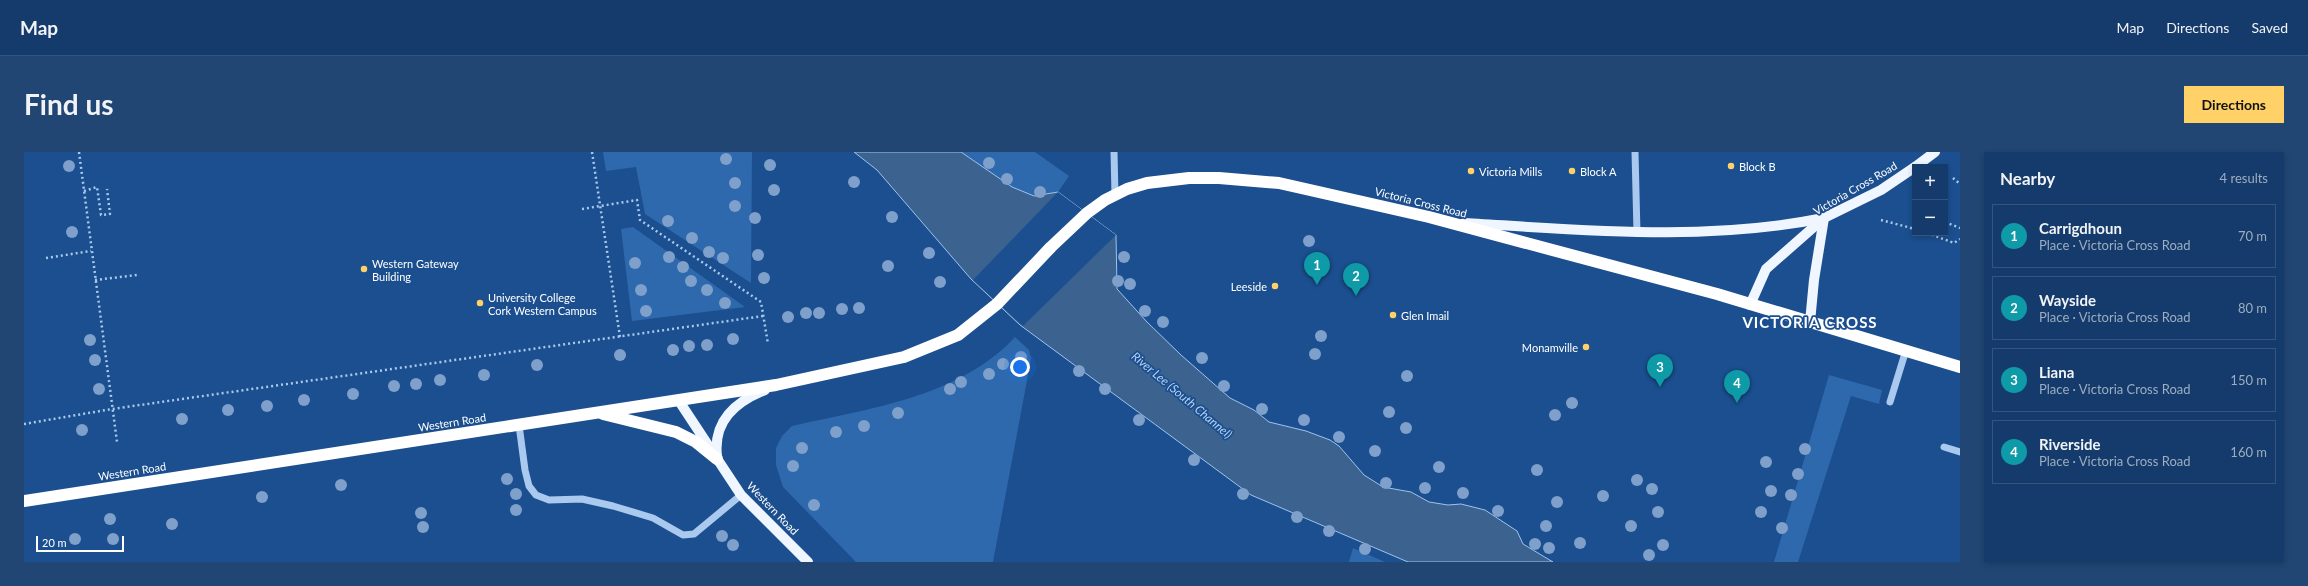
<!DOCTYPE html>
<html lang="en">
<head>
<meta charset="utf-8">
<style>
	body { margin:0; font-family:Lato,sans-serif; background:#214673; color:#f1f3f6 }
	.controls { position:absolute; right:12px; top:12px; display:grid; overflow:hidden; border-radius:0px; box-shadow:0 2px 6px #0003 }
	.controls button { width:36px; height:36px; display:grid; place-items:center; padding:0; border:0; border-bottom:1px solid #33557e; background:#143b6b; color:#f1f3f6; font:20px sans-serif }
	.scale { position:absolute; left:12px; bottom:10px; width:88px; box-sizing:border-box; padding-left:4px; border:2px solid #fff; border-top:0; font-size:11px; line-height:14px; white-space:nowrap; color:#fff; -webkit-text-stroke:3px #1b4f8f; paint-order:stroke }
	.you { position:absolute; left:996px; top:215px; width:14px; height:14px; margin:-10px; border:3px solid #fff; border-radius:50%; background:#1a73e8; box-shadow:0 0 0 6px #1a73e833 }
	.badge { display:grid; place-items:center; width:26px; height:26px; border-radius:50%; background:#ffd166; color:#fff; font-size:13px; font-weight:700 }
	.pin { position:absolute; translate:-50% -33px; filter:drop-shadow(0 1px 2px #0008) }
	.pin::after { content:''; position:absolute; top:21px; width:14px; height:12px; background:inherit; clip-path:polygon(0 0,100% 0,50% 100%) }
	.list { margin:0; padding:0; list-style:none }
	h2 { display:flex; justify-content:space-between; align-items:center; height:52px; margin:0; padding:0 16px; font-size:17px }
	h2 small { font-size:13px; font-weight:400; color:#9dadc1 }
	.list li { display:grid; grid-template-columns:26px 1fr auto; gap:12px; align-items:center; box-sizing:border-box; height:64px; margin:0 8px 8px; padding:0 8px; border:1px solid #33557e; border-radius:0px }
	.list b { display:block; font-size:15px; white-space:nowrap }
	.list p { margin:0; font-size:13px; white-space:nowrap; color:#9dadc1 }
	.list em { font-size:13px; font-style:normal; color:#9dadc1 }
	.map { position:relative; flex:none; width:1936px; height:410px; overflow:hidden; border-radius:0px }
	header { display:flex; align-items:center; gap:24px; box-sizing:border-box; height:56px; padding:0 20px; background:#143b6b; border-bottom:1px solid #33557e }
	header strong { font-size:19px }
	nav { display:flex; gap:22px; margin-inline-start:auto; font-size:14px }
	.intro { display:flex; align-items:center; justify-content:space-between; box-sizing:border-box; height:96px; padding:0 24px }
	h1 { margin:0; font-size:28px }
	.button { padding:10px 18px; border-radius:0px; background:#ffd166; color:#111; font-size:14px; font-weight:700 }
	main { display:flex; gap:24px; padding:0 24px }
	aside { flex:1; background:#143b6b; border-radius:0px; box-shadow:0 2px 6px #0003 }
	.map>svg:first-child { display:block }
</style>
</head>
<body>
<header>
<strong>Map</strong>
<nav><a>Map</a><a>Directions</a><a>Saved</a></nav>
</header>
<div class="intro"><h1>Find us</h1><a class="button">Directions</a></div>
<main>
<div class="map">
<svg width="1936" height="410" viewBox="0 0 1936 410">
	<rect width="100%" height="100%" fill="#1b4f8f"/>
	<!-- green -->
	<g fill="#2e69ad">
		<polygon points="579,0 728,0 727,131 621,62 612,15 582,19"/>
		<polygon points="937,0 1011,0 1045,24 1034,40 1010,44 988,35"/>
		<polygon points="609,75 721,155 608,169 597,77"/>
		<path d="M991,185L1005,198L1007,207L969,410H832L759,335L752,313V296L758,284L768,274C843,257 936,245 991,185Z"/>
		<polygon points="1805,223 1858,238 1855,252 1827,244 1774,410 1750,410"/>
		<polygon points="1329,396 1361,410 1325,410"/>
	</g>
	<!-- water -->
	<polygon fill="#3c6290" stroke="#9cc4f0" points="830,0 937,0 988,35 1010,44 1034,40 1092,83 1093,137 1123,170 1157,203 1206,246 1230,258 1245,270 1282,279 1306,288 1315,294 1340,323 1359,335 1387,340 1405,350 1424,353 1437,352 1461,358 1493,379 1499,392 1529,410 1384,410 1227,343 996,173 947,127 853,18"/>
	<!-- pier -->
	<polygon fill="#1b4f8f" points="1034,40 1092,83 999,174 949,128"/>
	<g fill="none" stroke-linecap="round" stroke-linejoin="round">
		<!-- path -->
		<g stroke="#a9c9ee" stroke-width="2.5" stroke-dasharray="2 3" stroke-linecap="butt">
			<polyline points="55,0 93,290"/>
			<polyline points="568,0 596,185"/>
			<polyline points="1929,26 1936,32"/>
			<polyline points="60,39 73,35 77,63 86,62 83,37"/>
			<polyline points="558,57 613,48 616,68 737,150 744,192"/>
			<polyline points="1857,68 1891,77"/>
			<polyline points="1921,70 1936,76"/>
			<polyline points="1903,81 1930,91 1936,87"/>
			<polyline points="22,106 67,99"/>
			<polyline points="71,128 113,123"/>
			<polyline points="0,272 88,257 739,164"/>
		</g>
		<!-- minor -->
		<g stroke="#a9c9ee" stroke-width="7">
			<polyline points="1090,0 1091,44"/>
			<polyline points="1611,0 1613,81"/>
			<polyline points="1866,250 1882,198"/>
			<polyline points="495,273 501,318 505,334 512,343 525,348 558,347 589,354 629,366 659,383 670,382 717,343"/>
			<polyline points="1920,295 1936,300"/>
		</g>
		<!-- major -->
		<g stroke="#f0f6ff" stroke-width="10">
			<polyline points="1891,15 1911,0"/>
			<path d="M1440,71C1562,78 1679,90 1800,66"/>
			<polyline points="1726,153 1742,117 1800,66 1857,38 1891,15"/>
			<polyline points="1786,170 1790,128 1800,66"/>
			<polyline points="655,249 717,343 784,410"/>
			<path d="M693,304C689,269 711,250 741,238"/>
		</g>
		<!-- highway -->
		<g stroke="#fff" stroke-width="12">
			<polyline points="579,262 652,280 672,290 693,307"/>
			<polyline points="0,349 752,233 880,205 934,183 973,152 1027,95 1063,61 1081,48 1103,37 1123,31 1165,26 1195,26 1255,31 1405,65 1693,142 1936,215"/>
		</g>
	</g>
	<!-- trees -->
	<g fill="#7ea0ca">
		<circle cx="702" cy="7" r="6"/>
		<circle cx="965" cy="11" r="6"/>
		<circle cx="746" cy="13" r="6"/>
		<circle cx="45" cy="14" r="6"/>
		<circle cx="983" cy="27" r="6"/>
		<circle cx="830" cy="30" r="6"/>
		<circle cx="711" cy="31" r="6"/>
		<circle cx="750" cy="38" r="6"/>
		<circle cx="1016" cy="40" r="6"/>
		<circle cx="711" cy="54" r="6"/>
		<circle cx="868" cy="65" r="6"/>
		<circle cx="731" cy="66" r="6"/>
		<circle cx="644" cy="69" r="6"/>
		<circle cx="48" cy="80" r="6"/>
		<circle cx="668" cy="86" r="6"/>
		<circle cx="1285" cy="89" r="6"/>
		<circle cx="685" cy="100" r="6"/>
		<circle cx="905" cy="101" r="6"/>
		<circle cx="734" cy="103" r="6"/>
		<circle cx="645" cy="105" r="6"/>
		<circle cx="1100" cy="105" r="6"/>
		<circle cx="699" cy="106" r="6"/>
		<circle cx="611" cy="111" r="6"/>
		<circle cx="864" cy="114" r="6"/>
		<circle cx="659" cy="115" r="6"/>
		<circle cx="740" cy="126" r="6"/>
		<circle cx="667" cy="129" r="6"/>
		<circle cx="1094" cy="129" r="6"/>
		<circle cx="916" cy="130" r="6"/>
		<circle cx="1106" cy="132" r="6"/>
		<circle cx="617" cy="138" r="6"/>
		<circle cx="683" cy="138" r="6"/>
		<circle cx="701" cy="151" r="6"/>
		<circle cx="835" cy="156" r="6"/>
		<circle cx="818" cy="157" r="6"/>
		<circle cx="622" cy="159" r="6"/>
		<circle cx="1121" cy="159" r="6"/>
		<circle cx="782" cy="161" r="6"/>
		<circle cx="795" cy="161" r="6"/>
		<circle cx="764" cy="165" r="6"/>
		<circle cx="1139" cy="170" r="6"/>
		<circle cx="1297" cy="184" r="6"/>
		<circle cx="709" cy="187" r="6"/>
		<circle cx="66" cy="188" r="6"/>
		<circle cx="683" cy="193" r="6"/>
		<circle cx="665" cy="194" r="6"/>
		<circle cx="649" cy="198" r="6"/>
		<circle cx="1291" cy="202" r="6"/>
		<circle cx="596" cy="203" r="6"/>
		<circle cx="997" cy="205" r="6"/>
		<circle cx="1178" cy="206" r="6"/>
		<circle cx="71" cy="208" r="6"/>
		<circle cx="979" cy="212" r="6"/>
		<circle cx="513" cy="213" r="6"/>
		<circle cx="1055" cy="219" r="6"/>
		<circle cx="965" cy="222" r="6"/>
		<circle cx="460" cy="223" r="6"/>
		<circle cx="1383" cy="224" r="6"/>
		<circle cx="416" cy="228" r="6"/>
		<circle cx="937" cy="230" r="6"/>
		<circle cx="392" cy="232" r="6"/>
		<circle cx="370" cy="234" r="6"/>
		<circle cx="1200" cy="234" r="6"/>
		<circle cx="75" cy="237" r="6"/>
		<circle cx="926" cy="237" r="6"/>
		<circle cx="1081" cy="237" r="6"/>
		<circle cx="329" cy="242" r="6"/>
		<circle cx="280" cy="248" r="6"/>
		<circle cx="1548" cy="251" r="6"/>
		<circle cx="243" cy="254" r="6"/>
		<circle cx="1238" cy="257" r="6"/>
		<circle cx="204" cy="258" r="6"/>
		<circle cx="1365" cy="260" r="6"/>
		<circle cx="874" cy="261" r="6"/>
		<circle cx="1531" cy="263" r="6"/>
		<circle cx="158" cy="267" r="6"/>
		<circle cx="1115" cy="268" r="6"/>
		<circle cx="1280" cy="268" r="6"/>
		<circle cx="840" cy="274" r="6"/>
		<circle cx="1382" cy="276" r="6"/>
		<circle cx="58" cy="278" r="6"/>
		<circle cx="812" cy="280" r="6"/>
		<circle cx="1315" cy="285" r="6"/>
		<circle cx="778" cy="296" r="6"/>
		<circle cx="1781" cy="297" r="6"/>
		<circle cx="1351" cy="299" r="6"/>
		<circle cx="1170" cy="308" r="6"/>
		<circle cx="1742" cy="310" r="6"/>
		<circle cx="769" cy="314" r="6"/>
		<circle cx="1415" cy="315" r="6"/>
		<circle cx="1513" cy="318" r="6"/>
		<circle cx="1774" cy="322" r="6"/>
		<circle cx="483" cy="327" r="6"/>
		<circle cx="1613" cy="328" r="6"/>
		<circle cx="1362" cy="331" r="6"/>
		<circle cx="317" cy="333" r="6"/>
		<circle cx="1401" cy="336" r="6"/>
		<circle cx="1628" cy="337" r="6"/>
		<circle cx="1747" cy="339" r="6"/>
		<circle cx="1439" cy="341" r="6"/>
		<circle cx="492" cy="342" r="6"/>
		<circle cx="1219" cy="342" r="6"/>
		<circle cx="1767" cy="343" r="6"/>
		<circle cx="1579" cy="344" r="6"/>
		<circle cx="238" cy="345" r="6"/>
		<circle cx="1533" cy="350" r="6"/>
		<circle cx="790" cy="353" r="6"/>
		<circle cx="492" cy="358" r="6"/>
		<circle cx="1474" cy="359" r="6"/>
		<circle cx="1634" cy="360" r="6"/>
		<circle cx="1737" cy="360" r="6"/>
		<circle cx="397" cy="361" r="6"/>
		<circle cx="1273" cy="365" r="6"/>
		<circle cx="86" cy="367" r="6"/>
		<circle cx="148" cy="372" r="6"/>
		<circle cx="1522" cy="374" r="6"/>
		<circle cx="1607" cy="374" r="6"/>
		<circle cx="399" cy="375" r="6"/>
		<circle cx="1758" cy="376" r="6"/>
		<circle cx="1305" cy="379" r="6"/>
		<circle cx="698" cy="384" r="6"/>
		<circle cx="51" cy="387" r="6"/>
		<circle cx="89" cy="387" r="6"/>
		<circle cx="1556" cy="391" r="6"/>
		<circle cx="1511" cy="392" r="6"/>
		<circle cx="709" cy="393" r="6"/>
		<circle cx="1639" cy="393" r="6"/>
		<circle cx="1525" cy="396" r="6"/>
		<circle cx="1341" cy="397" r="6"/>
		<circle cx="1625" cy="403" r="6"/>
	</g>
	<!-- markers -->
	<g fill="#ffd166" stroke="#1b4f8f" stroke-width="1.5">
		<circle cx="1707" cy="14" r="4"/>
		<circle cx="1447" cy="19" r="4"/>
		<circle cx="1548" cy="19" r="4"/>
		<circle cx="340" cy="117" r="4"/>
		<circle cx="1251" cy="134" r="4"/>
		<circle cx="456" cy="151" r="4"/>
		<circle cx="1369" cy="163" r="4"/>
		<circle cx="1562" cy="195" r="4"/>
	</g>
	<g text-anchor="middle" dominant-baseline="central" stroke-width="3.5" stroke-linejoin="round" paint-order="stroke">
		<!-- poi labels -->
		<g font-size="11" fill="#fff" stroke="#1b4f8f" text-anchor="start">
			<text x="1715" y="14">Block B</text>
			<text x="1455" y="19">Victoria Mills</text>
			<text x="1556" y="19">Block A</text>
			<text x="348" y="111">Western Gateway<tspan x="348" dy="13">Building</tspan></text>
			<text x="1243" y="134" text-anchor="end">Leeside</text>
			<text x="464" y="145">University College<tspan x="464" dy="13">Cork Western Campus</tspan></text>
			<text x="1377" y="163">Glen Imail</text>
			<text x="1554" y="195" text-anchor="end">Monamville</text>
		</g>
		<!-- street labels -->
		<g font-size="11" fill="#fff" stroke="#1b4f8f">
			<text transform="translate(1831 36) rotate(-30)">Victoria Cross Road</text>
			<text transform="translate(1397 50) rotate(14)">Victoria Cross Road</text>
			<text transform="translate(428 270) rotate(-9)">Western Road</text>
			<text transform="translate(108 319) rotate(-9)">Western Road</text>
			<text transform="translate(749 356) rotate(46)">Western Road</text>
		</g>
		<!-- water labels -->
		<g font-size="12" font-style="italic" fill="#b5d3f5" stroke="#1b4f8f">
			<text transform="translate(1158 243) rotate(40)">River Lee (South Channel)</text>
		</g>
		<!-- district labels -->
		<g font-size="15" font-weight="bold" letter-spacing="1" fill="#fff" stroke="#1b4f8f">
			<text x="1786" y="170">VICTORIA CROSS</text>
		</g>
	</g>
</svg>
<div class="controls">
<button>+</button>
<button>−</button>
</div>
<div class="scale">20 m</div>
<div class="you"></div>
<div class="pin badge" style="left:1293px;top:133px;background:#0f9aa8">1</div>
<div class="pin badge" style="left:1332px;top:144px;background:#0f9aa8">2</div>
<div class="pin badge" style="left:1636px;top:235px;background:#0f9aa8">3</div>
<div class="pin badge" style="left:1713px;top:251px;background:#0f9aa8">4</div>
</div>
<aside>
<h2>Nearby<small>4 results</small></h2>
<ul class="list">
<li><span class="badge" style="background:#0f9aa8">1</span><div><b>Carrigdhoun</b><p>Place · Victoria Cross Road</p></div><em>70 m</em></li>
<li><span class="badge" style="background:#0f9aa8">2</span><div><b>Wayside</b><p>Place · Victoria Cross Road</p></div><em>80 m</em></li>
<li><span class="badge" style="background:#0f9aa8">3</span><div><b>Liana</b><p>Place · Victoria Cross Road</p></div><em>150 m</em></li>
<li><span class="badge" style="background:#0f9aa8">4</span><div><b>Riverside</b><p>Place · Victoria Cross Road</p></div><em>160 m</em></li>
</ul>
</aside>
</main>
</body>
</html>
